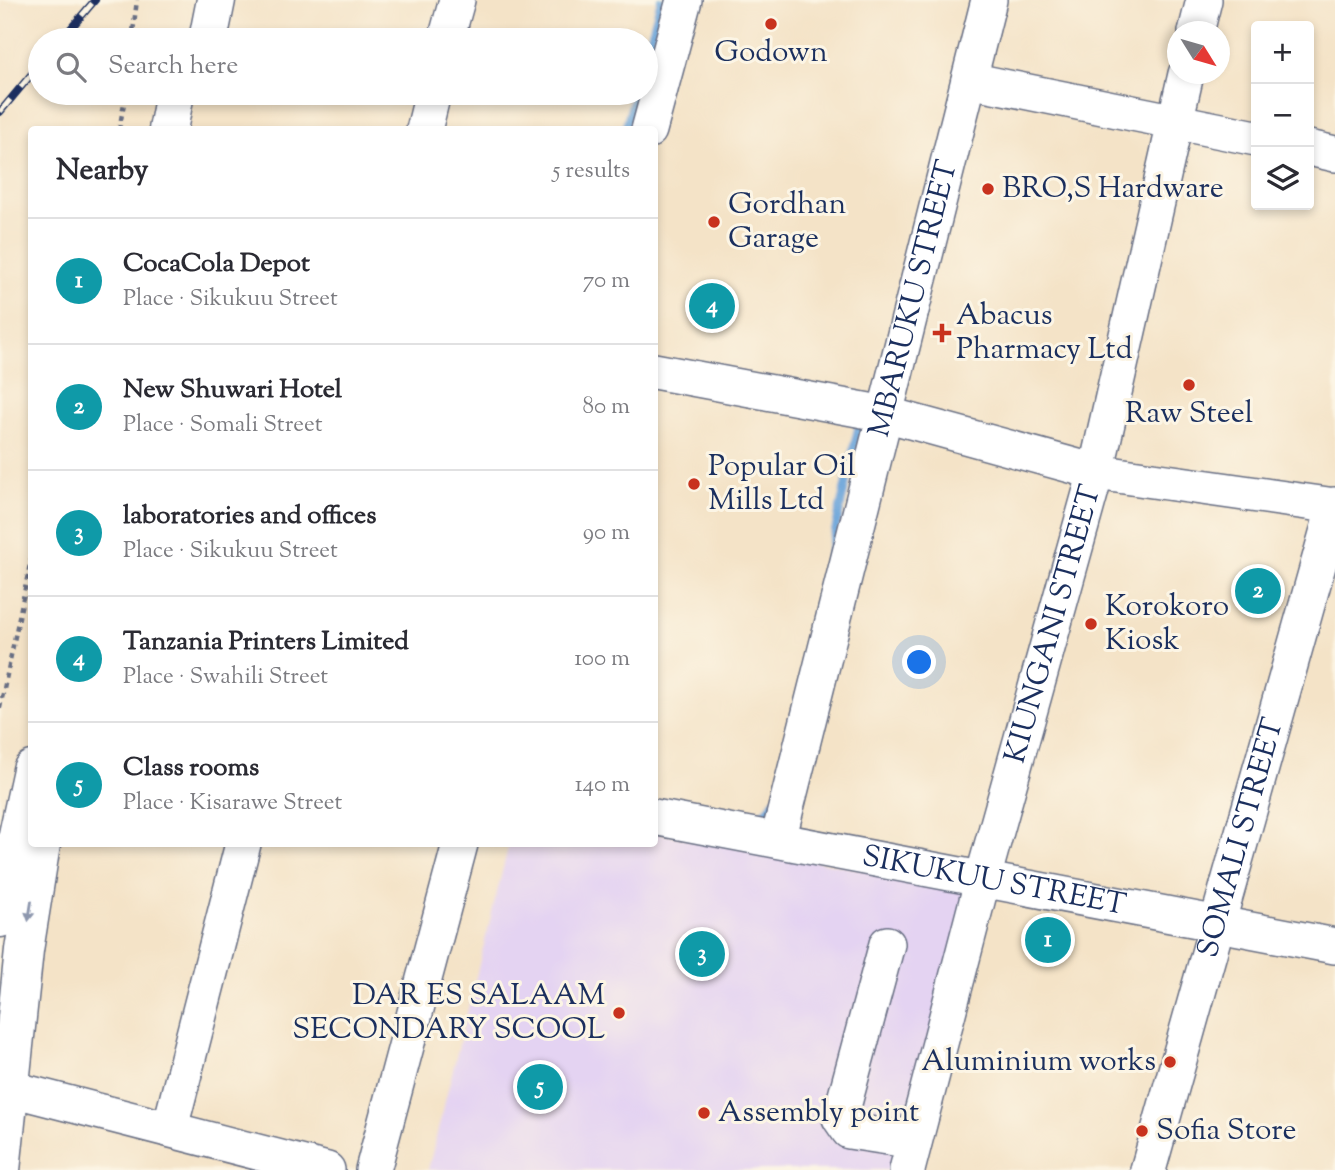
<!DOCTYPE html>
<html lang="en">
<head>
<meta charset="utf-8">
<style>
	body { margin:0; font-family:"Sorts Mill Goudy",serif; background:#f2f2f3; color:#2b2b33 }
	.controls { position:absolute; right:21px; top:21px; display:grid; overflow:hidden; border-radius:7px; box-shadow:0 4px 10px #0003 }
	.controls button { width:63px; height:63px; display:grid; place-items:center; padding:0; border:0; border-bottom:2px solid #e1e1e2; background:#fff; color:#2b2b33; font:35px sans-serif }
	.compass { position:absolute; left:1167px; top:21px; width:63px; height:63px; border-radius:50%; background:#fff; box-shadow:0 4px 10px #0003; rotate:127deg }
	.you { position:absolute; left:920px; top:663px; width:24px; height:24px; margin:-18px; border:5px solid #fff; border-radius:50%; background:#1a73e8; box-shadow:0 0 0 10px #1a73e833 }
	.badge { display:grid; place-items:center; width:46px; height:46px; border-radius:50%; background:#c8321e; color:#fff; font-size:23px; font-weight:700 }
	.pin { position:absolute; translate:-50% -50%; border:4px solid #fff; box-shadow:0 2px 7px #0006 }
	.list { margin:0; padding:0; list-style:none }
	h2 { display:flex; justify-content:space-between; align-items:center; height:91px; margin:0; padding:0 28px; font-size:30px }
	h2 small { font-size:23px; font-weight:400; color:#7c7c81 }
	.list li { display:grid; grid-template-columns:46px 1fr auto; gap:21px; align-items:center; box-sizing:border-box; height:126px; padding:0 28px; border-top:2px solid #e1e1e2 }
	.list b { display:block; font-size:26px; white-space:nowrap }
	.list p { margin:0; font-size:23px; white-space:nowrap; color:#7c7c81 }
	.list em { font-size:23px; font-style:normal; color:#7c7c81 }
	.icon { flex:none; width:38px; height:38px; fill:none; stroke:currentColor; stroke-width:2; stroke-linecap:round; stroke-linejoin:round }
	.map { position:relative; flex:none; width:1335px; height:1170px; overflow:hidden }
	.search { position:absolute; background:#fff; box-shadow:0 4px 10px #0003; left:28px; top:28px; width:630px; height:77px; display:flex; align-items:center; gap:18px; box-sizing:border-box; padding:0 24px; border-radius:38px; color:#7c7c81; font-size:26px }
	.panel { position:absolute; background:#fff; box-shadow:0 4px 10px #0003; left:28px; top:126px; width:630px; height:721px; border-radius:7px }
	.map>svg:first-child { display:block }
</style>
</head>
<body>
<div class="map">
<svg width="1335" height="1170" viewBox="0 0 1335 1170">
	<rect width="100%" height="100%" fill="#fcf5e5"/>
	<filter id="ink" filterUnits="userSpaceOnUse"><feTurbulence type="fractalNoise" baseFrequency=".0143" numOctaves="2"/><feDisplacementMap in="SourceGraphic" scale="14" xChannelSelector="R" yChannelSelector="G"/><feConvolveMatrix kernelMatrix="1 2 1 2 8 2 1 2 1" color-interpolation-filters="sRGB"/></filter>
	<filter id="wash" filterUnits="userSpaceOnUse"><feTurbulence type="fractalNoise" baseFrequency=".00686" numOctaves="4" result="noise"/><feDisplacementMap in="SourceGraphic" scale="28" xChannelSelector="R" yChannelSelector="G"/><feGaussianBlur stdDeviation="1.57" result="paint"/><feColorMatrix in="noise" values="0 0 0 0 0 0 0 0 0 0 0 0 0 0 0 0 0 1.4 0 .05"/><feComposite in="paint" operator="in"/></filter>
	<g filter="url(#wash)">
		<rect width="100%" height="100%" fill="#f4e3c7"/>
		<!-- built -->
		<polygon fill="#e4d3f2" points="655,833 973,889 896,1170 428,1170 509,844 654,844"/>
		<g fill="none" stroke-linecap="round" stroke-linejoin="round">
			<!-- stream -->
			<g stroke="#6ba4da" stroke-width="8">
				<polyline points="646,54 661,0"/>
				<polyline points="625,130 635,93"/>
				<polyline points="816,616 860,420"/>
				<polyline points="750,823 770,808 773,802"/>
			</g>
		</g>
	</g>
	<g filter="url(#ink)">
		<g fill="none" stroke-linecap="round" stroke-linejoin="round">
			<defs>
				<g id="minor">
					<polyline points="1196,32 1204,0"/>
					<polyline points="446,40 457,0"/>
					<polyline points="969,80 1256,138"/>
					<polyline points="424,130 433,93"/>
					<polyline points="649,130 684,0"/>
					<polyline points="1309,148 1335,154"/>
					<polyline points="654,371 885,414 1096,472 1335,506"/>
					<path id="s1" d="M654,817L1335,946"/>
					<path id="s2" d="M778,840L989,0"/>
					<polyline points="887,944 840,1118 849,1131 914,1141"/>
					<polyline points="8,1088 327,1170"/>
					<polyline points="170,1128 243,844"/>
					<polyline points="373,1170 460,844"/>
					<path id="s3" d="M907,1170L983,878L1096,472L1186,74"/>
					<path id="s4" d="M1148,1170L1335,505"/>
				</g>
				<g id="highway">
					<polyline points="208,40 216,0"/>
					<polyline points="168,130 175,93"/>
					<polyline points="0,918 32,770"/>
					<polyline points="1,1170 24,950 41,844"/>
				</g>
			</defs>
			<!-- minor casing -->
			<use href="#minor" stroke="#676e83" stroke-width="38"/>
			<!-- highway casing -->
			<use href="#highway" stroke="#676e83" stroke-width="41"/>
			<!-- path -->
			<g stroke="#676e83" stroke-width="4.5" stroke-dasharray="5 5" stroke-linecap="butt">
				<polyline points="132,40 137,0"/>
				<polyline points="119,130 126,93"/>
				<polyline points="0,708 32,555"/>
			</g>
			<!-- minor -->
			<use href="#minor" stroke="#fff" stroke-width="35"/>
			<!-- highway -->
			<use href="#highway" stroke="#fff" stroke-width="38"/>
			<defs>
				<g id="rail">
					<polyline points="61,40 95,0"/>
					<polyline points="0,112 40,64"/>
				</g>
			</defs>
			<!-- rail casing -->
			<use href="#rail" stroke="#1b2f5e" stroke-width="8"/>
			<!-- rail -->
			<use href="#rail" stroke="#fcf5e5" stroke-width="5" stroke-dasharray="16" stroke-linecap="butt"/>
		</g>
		<!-- one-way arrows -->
		<defs><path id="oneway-solid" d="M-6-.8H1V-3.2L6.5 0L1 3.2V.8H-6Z" transform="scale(1.75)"/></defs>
		<use fill="#8d97ae" href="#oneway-solid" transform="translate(30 911) rotate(99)"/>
	</g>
	<!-- markers -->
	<g fill="#c8321e" stroke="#fcf5e5" stroke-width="2.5">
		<circle cx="771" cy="24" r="7"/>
		<circle cx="988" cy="189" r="7"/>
		<circle cx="714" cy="222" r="7"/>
		<path d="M938.5 322.5h7v7h7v7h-7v7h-7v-7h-7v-7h7z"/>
		<circle cx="1189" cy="385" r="7"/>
		<circle cx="694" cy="484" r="7"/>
		<circle cx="1091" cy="624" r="7"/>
		<circle cx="619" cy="1013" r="7"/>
		<circle cx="1170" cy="1062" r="7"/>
		<circle cx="704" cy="1113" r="7"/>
		<circle cx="1142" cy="1131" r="7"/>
	</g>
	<g text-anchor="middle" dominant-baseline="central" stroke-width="6" stroke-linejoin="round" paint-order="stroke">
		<!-- poi labels -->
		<g font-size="30" fill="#1b2f5e" stroke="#fcf5e5" text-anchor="start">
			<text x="771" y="53" text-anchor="middle">Godown</text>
			<text x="1002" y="189">BRO,S Hardware</text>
			<text x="728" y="205">Gordhan<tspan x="728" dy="34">Garage</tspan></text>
			<text x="956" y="316">Abacus<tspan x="956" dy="34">Pharmacy Ltd</tspan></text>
			<text x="1189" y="414" text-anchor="middle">Raw Steel</text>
			<text x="708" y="467">Popular Oil<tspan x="708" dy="34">Mills Ltd</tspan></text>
			<text x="1105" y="607">Korokoro<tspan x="1105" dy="34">Kiosk</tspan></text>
			<text x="605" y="996" text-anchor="end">DAR ES SALAAM<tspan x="605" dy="34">SECONDARY SCOOL</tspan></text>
			<text x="1156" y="1062" text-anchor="end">Aluminium works</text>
			<text x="718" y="1113">Assembly point</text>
			<text x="1156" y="1131">Sofia Store</text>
		</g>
		<!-- street labels -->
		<g font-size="30" fill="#1b2f5e" stroke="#fcf5e5">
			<text stroke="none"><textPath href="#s2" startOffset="558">MBARUKU STREET</textPath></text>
			<text stroke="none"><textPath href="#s3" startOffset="565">KIUNGANI STREET</textPath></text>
			<text stroke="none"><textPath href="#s4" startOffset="345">SOMALI STREET</textPath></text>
			<text stroke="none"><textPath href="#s1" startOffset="346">SIKUKUU STREET</textPath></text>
		</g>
	</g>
</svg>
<div class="controls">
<button>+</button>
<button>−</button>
<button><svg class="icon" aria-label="layers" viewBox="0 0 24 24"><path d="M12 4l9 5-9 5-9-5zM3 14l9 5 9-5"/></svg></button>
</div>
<svg class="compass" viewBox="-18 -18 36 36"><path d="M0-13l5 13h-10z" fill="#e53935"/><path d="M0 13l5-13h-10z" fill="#7c7c81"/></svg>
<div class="you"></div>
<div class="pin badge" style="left:1048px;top:940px;background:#0f9aa8">1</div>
<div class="pin badge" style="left:1258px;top:591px;background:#0f9aa8">2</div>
<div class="pin badge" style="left:702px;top:954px;background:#0f9aa8">3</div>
<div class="pin badge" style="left:712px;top:306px;background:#0f9aa8">4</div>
<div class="pin badge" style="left:540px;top:1087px;background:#0f9aa8">5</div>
<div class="search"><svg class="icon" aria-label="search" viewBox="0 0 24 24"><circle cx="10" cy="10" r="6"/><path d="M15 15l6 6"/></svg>Search here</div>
<section class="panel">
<h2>Nearby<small>5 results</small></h2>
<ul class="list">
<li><span class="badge" style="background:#0f9aa8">1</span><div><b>CocaCola Depot</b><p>Place · Sikukuu Street</p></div><em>70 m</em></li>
<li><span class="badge" style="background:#0f9aa8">2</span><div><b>New Shuwari Hotel</b><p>Place · Somali Street</p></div><em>80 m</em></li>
<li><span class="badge" style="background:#0f9aa8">3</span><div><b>laboratories and offices</b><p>Place · Sikukuu Street</p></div><em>90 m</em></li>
<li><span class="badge" style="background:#0f9aa8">4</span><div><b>Tanzania Printers Limited</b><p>Place · Swahili Street</p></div><em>100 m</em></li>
<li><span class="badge" style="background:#0f9aa8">5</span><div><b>Class rooms</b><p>Place · Kisarawe Street</p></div><em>140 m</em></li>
</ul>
</section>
</div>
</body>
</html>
